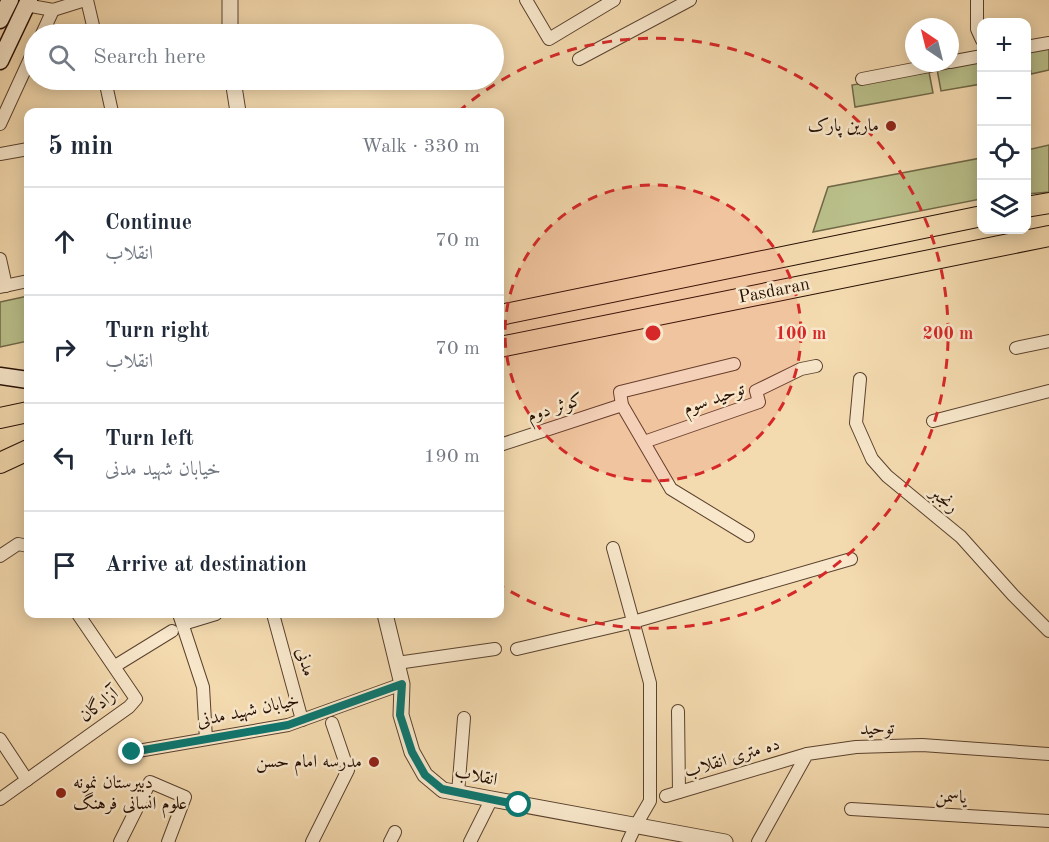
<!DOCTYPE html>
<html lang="en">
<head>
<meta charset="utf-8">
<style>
	body { margin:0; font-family:"Old Standard TT",Amiri,serif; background:#f2f2f3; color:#1f2937 }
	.controls { position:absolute; right:18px; top:18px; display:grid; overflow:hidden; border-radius:12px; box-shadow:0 3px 15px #0003 }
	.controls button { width:54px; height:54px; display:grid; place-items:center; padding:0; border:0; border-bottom:2px solid #e0e1e3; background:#fff; color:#1f2937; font:30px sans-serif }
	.compass { position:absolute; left:905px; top:18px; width:54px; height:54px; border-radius:50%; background:#fff; box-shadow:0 3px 15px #0003; rotate:325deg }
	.stop { position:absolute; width:18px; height:18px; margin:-14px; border:4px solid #0f766e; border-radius:50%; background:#fff }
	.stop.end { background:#0f766e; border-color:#fff; box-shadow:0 2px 6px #0008 }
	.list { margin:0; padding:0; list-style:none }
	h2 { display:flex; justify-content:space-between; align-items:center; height:78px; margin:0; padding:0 24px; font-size:26px }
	h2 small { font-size:20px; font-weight:400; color:#747a83 }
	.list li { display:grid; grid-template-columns:39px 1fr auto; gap:18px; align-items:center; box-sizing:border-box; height:108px; padding:0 24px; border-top:2px solid #e0e1e3 }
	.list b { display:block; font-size:22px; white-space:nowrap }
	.list p { margin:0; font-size:20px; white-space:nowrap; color:#747a83 }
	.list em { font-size:20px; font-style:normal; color:#747a83 }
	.icon { flex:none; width:33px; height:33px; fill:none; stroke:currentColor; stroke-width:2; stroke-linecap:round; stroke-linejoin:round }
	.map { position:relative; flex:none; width:1049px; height:842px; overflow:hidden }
	.search { position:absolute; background:#fff; box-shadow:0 3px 15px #0003; left:24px; top:24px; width:480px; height:66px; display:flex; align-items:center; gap:15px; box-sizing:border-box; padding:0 21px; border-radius:33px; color:#747a83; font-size:22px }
	.panel { position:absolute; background:#fff; box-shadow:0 3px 15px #0003; left:24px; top:108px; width:480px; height:510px; border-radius:12px }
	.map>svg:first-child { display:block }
</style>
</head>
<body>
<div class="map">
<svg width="1049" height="842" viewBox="0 0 1049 842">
	<rect width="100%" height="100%" fill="#f4daaf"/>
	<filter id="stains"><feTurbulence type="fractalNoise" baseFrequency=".00333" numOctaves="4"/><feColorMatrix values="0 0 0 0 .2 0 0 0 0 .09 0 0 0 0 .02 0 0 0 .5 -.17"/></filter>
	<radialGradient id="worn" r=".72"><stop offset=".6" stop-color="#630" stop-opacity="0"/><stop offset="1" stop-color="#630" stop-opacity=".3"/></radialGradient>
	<!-- green -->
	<g fill="#bac08b" stroke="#706847" stroke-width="1.5">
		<polygon points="1049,47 1049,70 1031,74 1028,51"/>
		<polygon points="981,61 981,84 941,91 937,69"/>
		<polygon points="929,72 933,93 855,107 852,85"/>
		<polygon points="1049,145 1049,192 1027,194 1027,150"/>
		<polygon points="981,158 981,199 813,232 828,187"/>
		<polygon points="28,296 28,341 0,347 0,302"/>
	</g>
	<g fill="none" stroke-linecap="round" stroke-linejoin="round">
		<defs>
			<g id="minor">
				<polyline points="87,0 95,34"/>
				<polyline points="526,0 549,39 614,0"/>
				<polyline points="977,0 977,29 982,40"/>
				<polyline points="26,5 53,10 85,0"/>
				<polyline points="42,34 53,10"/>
				<polyline points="1026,47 1049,43"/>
				<polyline points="579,59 690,0"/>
				<polyline points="950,62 982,56"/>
				<polyline points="862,79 945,63"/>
				<polyline points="105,80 112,112"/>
				<polyline points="0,124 34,50"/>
				<polyline points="0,154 28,149"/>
				<polyline points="0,259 6,286"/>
				<polyline points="0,287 28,281"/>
				<polyline points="1016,348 1049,341"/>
				<polyline points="734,364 620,392 622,405 671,489 748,536"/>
				<polyline points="860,379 856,423 872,459 887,476 961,537 1013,595 1049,631"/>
				<polyline points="933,421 1049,391"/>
				<polyline points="644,442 759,402 756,391 801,369 816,366"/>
				<polyline points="500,445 622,405"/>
				<polyline points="613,548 650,683 650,801 636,825 628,842"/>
				<polyline points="0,556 18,544 28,546"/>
				<polyline points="179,614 203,687 206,739"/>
				<polyline points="273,614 302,720"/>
				<polyline points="183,624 216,614"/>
				<polyline points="517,649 633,622 851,559"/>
				<polyline points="397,663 495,649"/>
				<polyline points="115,666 172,631"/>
				<polyline points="678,711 679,792"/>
				<polyline points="0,739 27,780"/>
				<polyline points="132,752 288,725 402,684"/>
				<polyline points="458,793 464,718"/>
				<polyline points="666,796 807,754"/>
				<polyline points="0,799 129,707 136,699 78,614"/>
				<polyline points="851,809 1049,821"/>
				<polyline points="120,842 150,782 185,797 168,842"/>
				<polyline points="312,842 348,770 332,723"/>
				<polyline points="390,842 395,832"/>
				<polyline points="470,842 491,800"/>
				<polyline points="758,842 807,754 856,747 922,745 1049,754"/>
			</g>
			<g id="tertiary">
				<polyline points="230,0 230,34"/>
				<polyline points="233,80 238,112"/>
				<polyline points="385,614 402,684 401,715 412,752 425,775 443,790 725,842"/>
			</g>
			<g id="secondary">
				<polyline points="0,20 10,0"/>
				<polyline points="0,61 29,0"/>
				<polyline points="0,376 28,380"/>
			</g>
			<g id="trunk">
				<polyline points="1026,207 1049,203"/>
				<polyline points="500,315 982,216"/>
				<polyline points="500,347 1049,236"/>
				<polyline points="0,418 28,412"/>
				<polyline points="0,463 28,450"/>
			</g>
		</defs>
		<!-- minor casing -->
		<use href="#minor" stroke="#5a422e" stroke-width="14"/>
		<!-- tertiary casing -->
		<use href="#tertiary" stroke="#5a422e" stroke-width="17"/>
		<!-- secondary casing -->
		<use href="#secondary" stroke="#260f03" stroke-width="19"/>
		<!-- trunk casing -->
		<use href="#trunk" stroke="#260f03" stroke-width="22"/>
		<!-- minor -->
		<use href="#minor" stroke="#f8e7cb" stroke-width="12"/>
		<!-- tertiary -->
		<use href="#tertiary" stroke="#f8e7cb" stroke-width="15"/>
		<!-- secondary -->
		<use href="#secondary" stroke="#f8e7cb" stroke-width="16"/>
		<!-- trunk -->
		<use href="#trunk" stroke="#f4daaf" stroke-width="20"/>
	</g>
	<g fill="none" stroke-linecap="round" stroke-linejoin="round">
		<!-- route -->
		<polyline stroke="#0f766e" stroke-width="8" points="132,752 288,725 402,684 400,715 412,752 425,775 442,789 519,805"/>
	</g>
	<!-- distance rings -->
	<circle cx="653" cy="333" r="148" fill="#d62828" fill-opacity=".12"/>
	<g fill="none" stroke="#d62828" stroke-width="3" stroke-dasharray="10 8">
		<circle cx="653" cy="333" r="148"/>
		<path d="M458 112A295 295 0 1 1 501 586"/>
	</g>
	<!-- markers -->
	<g fill="#8f2418" stroke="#f8e7cb" stroke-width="2">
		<circle cx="891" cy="126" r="6"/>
		<circle cx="374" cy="762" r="6"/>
		<circle cx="61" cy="793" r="6"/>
	</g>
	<g text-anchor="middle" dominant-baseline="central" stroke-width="5" stroke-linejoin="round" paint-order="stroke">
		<!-- poi labels -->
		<g font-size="18" fill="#260f03" stroke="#f8e7cb" text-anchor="end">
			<text x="879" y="126">مارین پارک</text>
			<text x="362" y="762">مدرسه امام حسن</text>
			<text x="73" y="783" text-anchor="start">دبیرستان نمونه<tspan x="73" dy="21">علوم انسانی فرهنگ</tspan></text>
		</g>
		<!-- street labels -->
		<g font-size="18" fill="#260f03" stroke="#f8e7cb">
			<text transform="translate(774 291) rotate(-11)">Pasdaran</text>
			<text transform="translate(714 399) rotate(-19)">توحید سوم</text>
			<text transform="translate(555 408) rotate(-18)">کوثر دوم</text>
			<text transform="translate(944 500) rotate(39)">رنجبر</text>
			<text transform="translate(305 662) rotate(74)">مدنی</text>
			<text transform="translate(99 705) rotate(-38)">آزادگان</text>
			<text transform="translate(248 711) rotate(-12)">خیابان شهید مدنی</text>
			<text transform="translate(877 729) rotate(-2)">توحید</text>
			<text transform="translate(732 758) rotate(-17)">ده متری انقلاب</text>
			<text transform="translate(476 776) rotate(12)">انقلاب</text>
			<text transform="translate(951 797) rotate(3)">یاسمن</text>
		</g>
	</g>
	<circle cx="653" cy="333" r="9" fill="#d62828" stroke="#f8e7cb" stroke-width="3"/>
	<g font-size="18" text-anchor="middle" font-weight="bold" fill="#d62828" stroke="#f8e7cb" stroke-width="5" stroke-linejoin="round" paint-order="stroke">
		<text x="801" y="339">100 m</text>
		<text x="948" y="339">200 m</text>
	</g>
	<rect width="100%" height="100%" filter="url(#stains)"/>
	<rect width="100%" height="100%" fill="url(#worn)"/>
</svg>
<div class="controls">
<button>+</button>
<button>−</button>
<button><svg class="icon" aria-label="locate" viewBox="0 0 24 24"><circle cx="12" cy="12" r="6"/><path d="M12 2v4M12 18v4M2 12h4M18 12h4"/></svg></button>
<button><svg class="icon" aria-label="layers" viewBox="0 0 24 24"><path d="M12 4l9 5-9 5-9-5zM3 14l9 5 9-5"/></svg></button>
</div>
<svg class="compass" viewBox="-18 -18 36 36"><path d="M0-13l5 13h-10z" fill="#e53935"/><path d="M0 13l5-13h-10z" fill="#747a83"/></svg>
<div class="stop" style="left:519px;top:805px"></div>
<div class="stop end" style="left:132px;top:752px"></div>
<div class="search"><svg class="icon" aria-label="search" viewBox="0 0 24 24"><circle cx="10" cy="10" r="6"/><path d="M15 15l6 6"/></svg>Search here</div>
<section class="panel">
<h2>5 min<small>Walk · 330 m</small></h2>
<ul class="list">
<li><svg class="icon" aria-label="ahead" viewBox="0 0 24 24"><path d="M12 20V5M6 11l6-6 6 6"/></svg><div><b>Continue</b><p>انقلاب</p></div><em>70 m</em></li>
<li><svg class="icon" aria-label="right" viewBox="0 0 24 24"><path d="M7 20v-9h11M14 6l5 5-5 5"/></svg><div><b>Turn right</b><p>انقلاب</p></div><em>70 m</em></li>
<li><svg class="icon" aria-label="left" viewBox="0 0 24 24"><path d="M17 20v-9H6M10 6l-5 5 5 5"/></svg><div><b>Turn left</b><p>خیابان شهید مدنی</p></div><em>190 m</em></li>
<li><svg class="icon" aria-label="arrive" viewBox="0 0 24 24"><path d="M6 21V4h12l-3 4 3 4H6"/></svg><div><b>Arrive at destination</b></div></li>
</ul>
</section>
</div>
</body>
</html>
